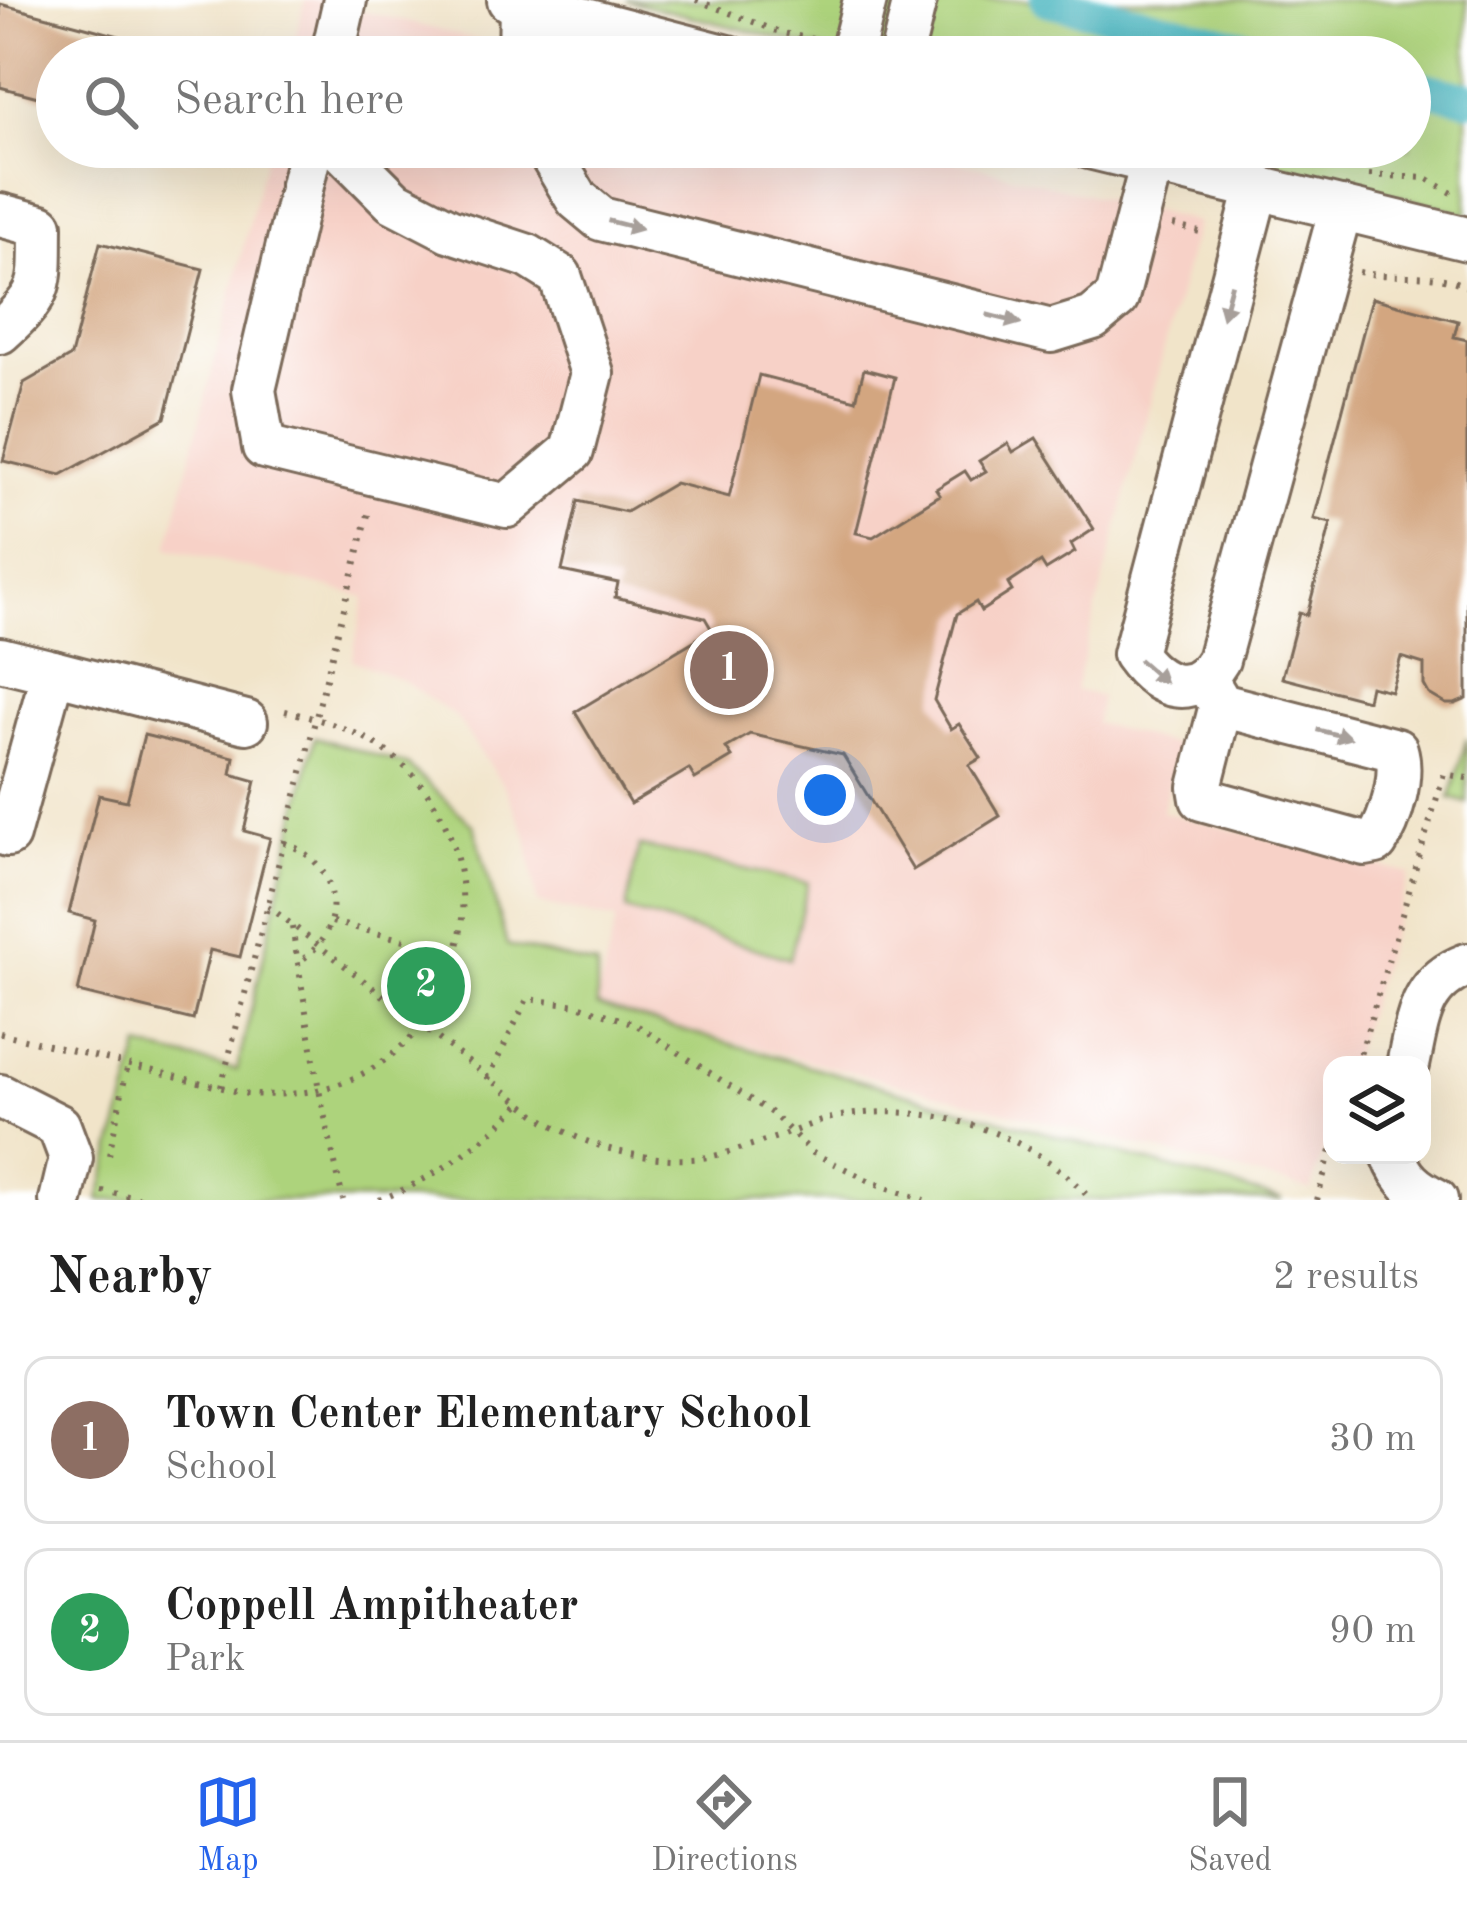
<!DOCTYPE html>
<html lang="en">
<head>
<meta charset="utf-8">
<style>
	body { margin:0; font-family:"Old Standard TT",serif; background:#f6f6f6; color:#222 }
	.controls { position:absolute; right:36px; bottom:36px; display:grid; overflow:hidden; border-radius:24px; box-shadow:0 12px 48px #0002 }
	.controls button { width:108px; height:108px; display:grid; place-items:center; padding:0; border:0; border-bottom:3px solid #e0e0e0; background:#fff; color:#222; font:60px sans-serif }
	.you { position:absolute; left:825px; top:795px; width:42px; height:42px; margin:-30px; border:9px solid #fff; border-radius:50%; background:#1a73e8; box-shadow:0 0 0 18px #1a73e833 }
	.badge { display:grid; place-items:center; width:78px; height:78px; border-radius:50%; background:#2563eb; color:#fff; font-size:39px; font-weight:700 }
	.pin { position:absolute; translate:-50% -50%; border:6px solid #fff; box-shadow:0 3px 12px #0006 }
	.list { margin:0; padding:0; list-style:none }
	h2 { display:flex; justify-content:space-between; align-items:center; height:156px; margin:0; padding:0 48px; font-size:51px }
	h2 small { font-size:39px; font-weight:400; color:#767676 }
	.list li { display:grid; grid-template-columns:78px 1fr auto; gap:36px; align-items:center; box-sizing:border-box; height:168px; margin:0 24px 24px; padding:0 24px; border:3px solid #e0e0e0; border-radius:24px }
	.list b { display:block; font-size:45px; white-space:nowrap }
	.list p { margin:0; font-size:39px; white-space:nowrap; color:#767676 }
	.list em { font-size:39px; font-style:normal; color:#767676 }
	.icon { flex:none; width:66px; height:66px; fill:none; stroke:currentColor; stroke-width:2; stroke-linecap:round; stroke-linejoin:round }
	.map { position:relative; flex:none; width:1467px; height:1200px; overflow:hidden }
	.search { position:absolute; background:#fff; box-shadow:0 12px 48px #0002; left:36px; right:36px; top:36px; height:132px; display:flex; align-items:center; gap:30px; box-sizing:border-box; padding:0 42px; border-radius:66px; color:#767676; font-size:45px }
	.sheet { height:540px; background:#fff }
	nav { display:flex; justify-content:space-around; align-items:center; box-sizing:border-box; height:168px; border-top:3px solid #e0e0e0; background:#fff; font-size:33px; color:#767676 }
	nav a { display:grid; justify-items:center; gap:6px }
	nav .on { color:#2563eb }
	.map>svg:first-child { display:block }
</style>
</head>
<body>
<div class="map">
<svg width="1467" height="1200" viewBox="0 0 1467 1200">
	<rect width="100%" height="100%" fill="#fff"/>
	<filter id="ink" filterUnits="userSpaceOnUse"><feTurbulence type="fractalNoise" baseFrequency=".00833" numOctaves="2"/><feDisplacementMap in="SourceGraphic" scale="24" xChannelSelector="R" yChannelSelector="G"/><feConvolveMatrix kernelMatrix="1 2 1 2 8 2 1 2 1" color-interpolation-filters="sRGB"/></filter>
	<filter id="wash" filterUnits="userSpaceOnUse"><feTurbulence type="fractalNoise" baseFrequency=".004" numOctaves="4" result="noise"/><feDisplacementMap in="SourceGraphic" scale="48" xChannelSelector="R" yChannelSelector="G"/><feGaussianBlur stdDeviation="2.7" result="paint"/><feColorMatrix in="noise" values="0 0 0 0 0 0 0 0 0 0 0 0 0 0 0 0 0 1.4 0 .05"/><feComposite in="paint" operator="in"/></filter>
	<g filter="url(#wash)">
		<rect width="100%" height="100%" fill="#f1e4c9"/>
		<!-- built -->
		<g fill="#f7d1c7">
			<polygon points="305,0 320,0 545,57 291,57"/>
			<polygon points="268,147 900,147 1197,222 1075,690 1101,697 1095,723 1179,746 1162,812 1410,874 1350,1065 1332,1065 1332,1122 1311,1190 596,1006 616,920 537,903 527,836 504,787 456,717 403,681 352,660 365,597 168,548"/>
		</g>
		<!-- green -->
		<g fill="#add37c" stroke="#747e4d" stroke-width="3">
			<polygon points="626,0 1467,0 1467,214 1206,147 1410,147 1410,57 853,57"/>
			<polygon points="315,737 407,765 474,826 507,945 597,966 597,1006 1283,1200 99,1200 140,1047 237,1070"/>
			<polygon points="1467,738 1467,803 1450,798"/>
			<polygon points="639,846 808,883 790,959 626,910"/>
		</g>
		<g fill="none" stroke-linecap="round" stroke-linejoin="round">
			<!-- canal -->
			<g stroke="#45b4be" stroke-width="33">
				<polyline points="1047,0 1291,57"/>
				<polyline points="1410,85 1467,98"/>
			</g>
		</g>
		<g id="blocks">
			<!-- building -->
			<g fill="#d3a680">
				<polygon points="0,4 193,56 193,57 57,57 57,102 0,87"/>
				<polygon points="100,243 203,269 165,418 61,475 3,461 24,383 71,356"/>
				<polygon points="1372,298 1458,321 1454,337 1467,340 1467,699 1455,704 1446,704 1429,694 1424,685 1424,664 1401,657 1391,691 1370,686 1367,700 1282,678 1299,613 1307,615 1331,523 1314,519"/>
				<polygon points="864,369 895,377 856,533 873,537 940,495 936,489 965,471 971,480 986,471 979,461 1008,443 1013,452 1036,438 1094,529 1071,544 1075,552 1046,570 1041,562 1008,584 1012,591 981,611 976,602 957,614 934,700 951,729 959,724 981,758 969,765 1000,816 913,870 843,755 750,734 726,748 732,757 695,779 689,769 630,804 575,712 712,630 705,618 615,597 618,583 562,571 578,501 626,512 675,483 729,497 759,375 856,400"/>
				<polygon points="144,735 234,757 231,774 256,781 244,831 270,838 240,957 210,950 193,1020 78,992 95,920 69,913 99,795 127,801"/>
			</g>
		</g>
	</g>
	<g filter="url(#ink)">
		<use href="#blocks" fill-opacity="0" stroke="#7b6b5a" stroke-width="3"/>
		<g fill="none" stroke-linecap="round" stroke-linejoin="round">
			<defs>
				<g id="minor">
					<polyline points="509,0 728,57"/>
					<polyline points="332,57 345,0"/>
					<polyline points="520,57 521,3"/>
					<polyline points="851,57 865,0"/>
					<polyline points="901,57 915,0"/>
					<polyline points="311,147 254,390 264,447 507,506 572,451 592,373 560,276 528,256 449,230 393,201 339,147"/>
					<polyline points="546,147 577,199 601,219 1051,331 1093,318 1117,298 1152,162"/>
					<polyline points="1089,147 1467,239"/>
					<path d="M1257,188L1134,654C1159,689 1194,701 1218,660L1341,208"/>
					<path d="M0,215L41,226C40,287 46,290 0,332"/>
					<polyline points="0,659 53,672 8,835"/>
					<polyline points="53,672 246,722"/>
					<path d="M1206,680L1221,705L1200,787L1202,799L1365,844L1376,842C1391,820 1404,776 1396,750L1221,705"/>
					<path d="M1408,1065C1418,1020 1419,983 1467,965"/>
					<polyline points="0,1096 59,1126 71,1158 61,1200"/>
					<path d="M1393,1155C1402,1179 1414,1189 1436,1200"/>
				</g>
			</defs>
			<!-- minor casing -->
			<use href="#minor" stroke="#7b6b5a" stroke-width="48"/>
			<!-- path -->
			<g stroke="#7b6b5a" stroke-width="6" stroke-dasharray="3 9" stroke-linecap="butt">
				<polyline points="696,0 782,33 818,40"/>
				<polyline points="1284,147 1310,161"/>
				<polyline points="1369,175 1426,178 1459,197"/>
				<polyline points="1173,225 1207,234"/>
				<path d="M1359,272C1394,280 1435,270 1467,287"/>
				<path d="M284,843C342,862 350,931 297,963"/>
				<path d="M268,906L535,1114C580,1145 637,1161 691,1159C717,1158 747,1146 771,1139C794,1132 817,1120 841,1116C929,1101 1032,1131 1091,1200"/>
				<polyline points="332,922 456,953"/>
				<polyline points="292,927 319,1090 343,1200"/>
				<path d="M0,1033L247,1094C294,1097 339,1091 379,1064C485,994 491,833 391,755C359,729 321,720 281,710"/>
				<polyline points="1357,1065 1444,774 1467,778"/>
				<polyline points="488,1079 527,999 578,1005 635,1024 773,1114 813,1153 874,1183 924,1200"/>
				<polyline points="221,1087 370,507"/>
				<polyline points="109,1155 128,1064"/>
				<polyline points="102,1191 149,1200"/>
				<path d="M379,1200C435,1178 480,1147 521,1103"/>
				<polyline points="1317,1200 1332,1147"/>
			</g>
			<!-- minor -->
			<use href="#minor" stroke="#fff" stroke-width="42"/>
		</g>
		<!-- one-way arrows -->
		<defs><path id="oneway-solid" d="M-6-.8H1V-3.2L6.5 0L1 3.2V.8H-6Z" transform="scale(3)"/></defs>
		<g fill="#a79f9a">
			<use href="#oneway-solid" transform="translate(625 225) rotate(14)"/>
			<use href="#oneway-solid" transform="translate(1227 301) rotate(105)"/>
			<use href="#oneway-solid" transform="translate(1004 319) rotate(14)"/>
			<use href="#oneway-solid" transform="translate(1152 671) rotate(41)"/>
			<use href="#oneway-solid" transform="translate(1334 734) rotate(14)"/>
		</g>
	</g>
</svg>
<div class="controls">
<button><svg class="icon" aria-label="layers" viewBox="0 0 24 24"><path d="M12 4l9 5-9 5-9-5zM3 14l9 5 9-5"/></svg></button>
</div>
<div class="you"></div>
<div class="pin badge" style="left:729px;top:670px;background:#8d6e63">1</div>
<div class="pin badge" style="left:426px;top:986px;background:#2e9e5b">2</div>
<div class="search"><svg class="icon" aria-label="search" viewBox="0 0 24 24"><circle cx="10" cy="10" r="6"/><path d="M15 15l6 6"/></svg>Search here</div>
</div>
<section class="sheet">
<h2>Nearby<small>2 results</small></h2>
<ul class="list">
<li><span class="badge" style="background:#8d6e63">1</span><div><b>Town Center Elementary School</b><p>School</p></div><em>30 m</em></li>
<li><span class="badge" style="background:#2e9e5b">2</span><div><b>Coppell Ampitheater</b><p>Park</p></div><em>90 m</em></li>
</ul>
</section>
<nav>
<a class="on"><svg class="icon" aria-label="map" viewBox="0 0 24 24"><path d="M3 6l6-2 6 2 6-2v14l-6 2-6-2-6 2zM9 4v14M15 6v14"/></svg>Map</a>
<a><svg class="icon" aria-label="directions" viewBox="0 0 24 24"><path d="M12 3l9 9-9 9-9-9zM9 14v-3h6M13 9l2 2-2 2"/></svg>Directions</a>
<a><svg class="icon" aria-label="saved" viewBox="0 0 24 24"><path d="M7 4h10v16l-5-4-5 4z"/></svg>Saved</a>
</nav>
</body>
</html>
